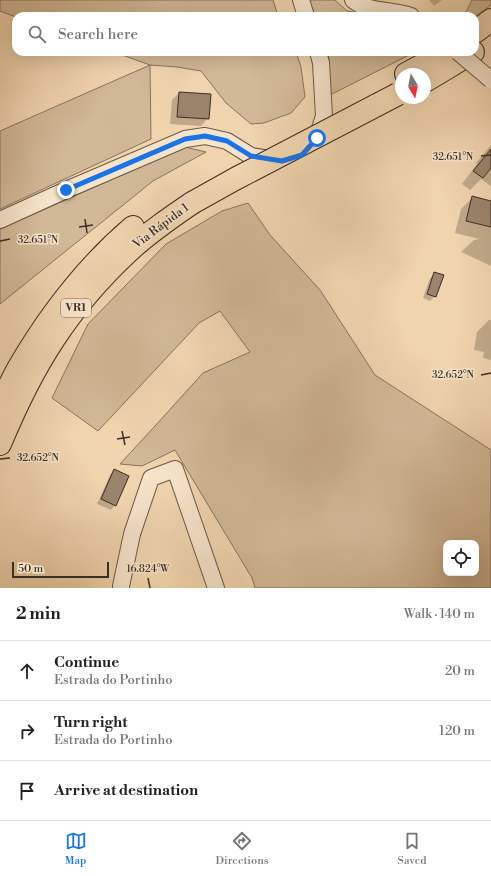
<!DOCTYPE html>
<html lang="en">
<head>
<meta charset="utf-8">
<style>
	body { margin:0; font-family:"Libre Bodoni",serif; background:#f2f2f2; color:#202124 }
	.controls { position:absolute; right:12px; bottom:12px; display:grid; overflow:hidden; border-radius:8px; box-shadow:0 4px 16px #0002 }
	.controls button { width:36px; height:36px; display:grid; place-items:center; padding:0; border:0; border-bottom:1px solid #e0e0e0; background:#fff; color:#202124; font:20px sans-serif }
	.compass { position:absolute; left:395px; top:68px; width:36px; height:36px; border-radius:50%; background:#fff; box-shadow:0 4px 16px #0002; rotate:170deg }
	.scale { position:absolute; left:12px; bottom:10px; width:97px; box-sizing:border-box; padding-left:4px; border:2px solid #3c2e23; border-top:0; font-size:11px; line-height:14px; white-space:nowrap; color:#3c2e23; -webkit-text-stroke:3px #f5e3ca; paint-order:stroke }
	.stop { position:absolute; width:12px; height:12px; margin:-9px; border:3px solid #1a73e8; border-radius:50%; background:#fff }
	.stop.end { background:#1a73e8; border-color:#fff; box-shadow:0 1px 4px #0008 }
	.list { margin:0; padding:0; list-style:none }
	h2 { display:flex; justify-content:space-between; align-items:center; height:52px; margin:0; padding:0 16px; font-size:17px }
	h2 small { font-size:13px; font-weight:400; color:#757577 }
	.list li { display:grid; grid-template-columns:26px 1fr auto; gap:12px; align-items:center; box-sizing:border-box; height:60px; padding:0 16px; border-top:1px solid #e0e0e0 }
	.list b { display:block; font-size:15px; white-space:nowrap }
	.list p { margin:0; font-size:13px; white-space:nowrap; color:#757577 }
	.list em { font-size:13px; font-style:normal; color:#757577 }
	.icon { flex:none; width:22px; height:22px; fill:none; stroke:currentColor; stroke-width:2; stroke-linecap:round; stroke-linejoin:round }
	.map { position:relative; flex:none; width:491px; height:588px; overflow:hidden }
	.search { position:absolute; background:#fff; box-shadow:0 4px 16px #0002; left:12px; right:12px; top:12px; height:44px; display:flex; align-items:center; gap:10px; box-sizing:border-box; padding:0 14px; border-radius:12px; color:#757577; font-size:15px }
	.sheet { height:232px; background:#fff }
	nav { display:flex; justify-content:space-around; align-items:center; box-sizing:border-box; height:56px; border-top:1px solid #e0e0e0; background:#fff; font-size:11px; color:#757577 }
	nav a { display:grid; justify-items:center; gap:2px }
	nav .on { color:#1a73e8 }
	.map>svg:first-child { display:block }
</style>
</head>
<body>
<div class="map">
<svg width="491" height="588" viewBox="0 0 491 588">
	<rect width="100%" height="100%" fill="#f0d4ae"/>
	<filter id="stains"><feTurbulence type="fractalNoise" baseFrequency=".005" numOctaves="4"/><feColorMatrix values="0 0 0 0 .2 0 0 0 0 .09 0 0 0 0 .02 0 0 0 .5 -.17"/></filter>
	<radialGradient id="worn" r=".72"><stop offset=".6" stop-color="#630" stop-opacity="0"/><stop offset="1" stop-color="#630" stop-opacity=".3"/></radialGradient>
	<!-- green -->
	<g fill="#d1b896" stroke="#86735c" fill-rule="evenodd">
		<polygon points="0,0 273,0 278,16 16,17 0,11"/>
		<polygon points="307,0 335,0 347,11 382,16 313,16"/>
		<polygon points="472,0 491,0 491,5 475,17 475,16 464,16"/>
		<polygon points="114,52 296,52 301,67 305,97 291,113 264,123 251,124 226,103 201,71 177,67 150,65 151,139 0,209 0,131 150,65"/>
		<polygon points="326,52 415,52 328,96 329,58"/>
		<polygon points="185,147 206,152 153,181 0,304 0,229"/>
		<path d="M248,203L270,235L320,290L375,375L491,450V588H255L252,578L175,450L142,466L120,464L155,426L203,373L250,352L220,311L199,323L98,431L52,398L88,324L166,244L222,211ZM446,543H476V573H446Z"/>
	</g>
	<!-- shadow -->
	<g fill="#0003">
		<polygon points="429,0 442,0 434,6"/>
		<polygon points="179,93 208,118 201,126 170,124 172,100"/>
		<polygon points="491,145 491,186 481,179 470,190 462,184 477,164 476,163"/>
		<polygon points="473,197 491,202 491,266 461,252 474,240 479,239 455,233 461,209"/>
		<polygon points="435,273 435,296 430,301 423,298 430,278"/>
		<polygon points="489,320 491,320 491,360 483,358 484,352 474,350 477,332"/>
		<polygon points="114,471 115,505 111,510 97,504 110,475"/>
	</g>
	<!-- building -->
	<g fill="#9a846b" stroke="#3c2e23">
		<polygon points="179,92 211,94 209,119 177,117"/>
		<polygon points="491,149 491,168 483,178 473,171"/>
		<polygon points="472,196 491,201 491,227 466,221"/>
		<polygon points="434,272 444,275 436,297 427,294"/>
		<polygon points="114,469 129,476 116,506 101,499"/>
	</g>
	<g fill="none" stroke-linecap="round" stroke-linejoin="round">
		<defs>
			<g id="minor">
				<polyline points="301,0 306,16"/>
				<path d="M353,0C369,13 392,9 411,16"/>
				<polyline points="315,140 317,138 324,116 321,63 318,52"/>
				<polyline points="0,220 66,190 185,139 205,136 227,141 251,156 276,160"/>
				<polyline points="121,588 121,586 132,534 151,478 175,469 216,588"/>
			</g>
			<g id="highway">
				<polyline points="475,32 491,20"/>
				<polyline points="406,74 441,55"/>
				<polyline points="425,81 447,68 473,52"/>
				<path d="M0,406C6,393 12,379 19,367C50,314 86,267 133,227"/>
				<path d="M0,444C15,408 32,372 54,339C75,307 101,277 129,251C148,233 170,218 192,203"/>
			</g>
		</defs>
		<!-- minor casing -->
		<use href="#minor" stroke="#695846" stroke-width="18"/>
		<!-- highway casing -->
		<use href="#highway" stroke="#3c2e23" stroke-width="24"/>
		<!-- minor -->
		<use href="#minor" stroke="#f5e3ca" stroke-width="16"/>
		<!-- highway -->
		<use href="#highway" stroke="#f0d4ae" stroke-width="22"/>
		<defs>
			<polyline id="minor-bridge" points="458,52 491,80"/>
			<polyline id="highway-bridge" points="192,203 235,179 398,94"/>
		</defs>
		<!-- minor-bridge casing -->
		<use href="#minor-bridge" stroke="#695846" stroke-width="18" stroke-linecap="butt"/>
		<!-- highway-bridge casing -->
		<use href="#highway-bridge" stroke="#3c2e23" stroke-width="24" stroke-linecap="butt"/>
		<!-- minor-bridge -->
		<use href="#minor-bridge" stroke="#f5e3ca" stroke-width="16"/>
		<!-- highway-bridge -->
		<use href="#highway-bridge" stroke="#f0d4ae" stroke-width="22"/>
	</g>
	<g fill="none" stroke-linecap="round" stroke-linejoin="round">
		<!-- route -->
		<polyline stroke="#1a73e8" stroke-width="5" points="66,190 185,139 205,136 227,141 251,156 282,161 302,155 317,138"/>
	</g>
	<!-- ticks -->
	<path fill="none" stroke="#3c2e23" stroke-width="1.5" d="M481,156L491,155M85,219L87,233M79,227L93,225M0,241L10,239M481,375L491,373M122,431L125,445M117,439L130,437M0,459L10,458M148,578L150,588"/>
	<g text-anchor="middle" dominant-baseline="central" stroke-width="3" stroke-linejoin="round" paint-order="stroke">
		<!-- shield labels -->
		<rect fill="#f5e3ca" stroke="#746455" stroke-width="1" x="61" y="299" width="30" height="18" rx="3"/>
		<g font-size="11" font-weight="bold" fill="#3c2e23">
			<text x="76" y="308">VR1</text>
		</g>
		<!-- street labels -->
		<g font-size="12" fill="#3c2e23" stroke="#f5e3ca">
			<text transform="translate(161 226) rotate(-37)">Via Rápida 1</text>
		</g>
	</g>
	<g font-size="10" text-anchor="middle" fill="#3c2e23" stroke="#f5e3ca" stroke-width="3" stroke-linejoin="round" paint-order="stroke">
		<text x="453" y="160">32.651°N</text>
		<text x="38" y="243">32.651°N</text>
		<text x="453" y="378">32.652°N</text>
		<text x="38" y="461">32.652°N</text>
		<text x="148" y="572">16.824°W</text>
	</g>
	<rect width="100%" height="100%" filter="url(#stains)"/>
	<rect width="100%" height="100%" fill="url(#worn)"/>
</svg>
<div class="controls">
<button><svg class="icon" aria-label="locate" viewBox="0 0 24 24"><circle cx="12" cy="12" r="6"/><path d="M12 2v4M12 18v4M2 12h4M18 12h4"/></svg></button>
</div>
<svg class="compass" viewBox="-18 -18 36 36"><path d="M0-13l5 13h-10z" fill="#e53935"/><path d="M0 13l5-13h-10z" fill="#757577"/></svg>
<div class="scale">50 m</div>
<div class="stop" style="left:317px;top:138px"></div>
<div class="stop end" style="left:66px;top:190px"></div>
<div class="search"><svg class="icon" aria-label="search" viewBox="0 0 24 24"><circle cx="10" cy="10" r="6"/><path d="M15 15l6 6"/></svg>Search here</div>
</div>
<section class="sheet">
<h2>2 min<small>Walk · 140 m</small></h2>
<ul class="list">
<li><svg class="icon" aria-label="ahead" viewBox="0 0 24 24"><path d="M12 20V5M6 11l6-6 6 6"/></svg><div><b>Continue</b><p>Estrada do Portinho</p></div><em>20 m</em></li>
<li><svg class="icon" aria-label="right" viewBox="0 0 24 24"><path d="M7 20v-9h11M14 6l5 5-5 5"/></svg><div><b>Turn right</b><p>Estrada do Portinho</p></div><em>120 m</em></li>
<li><svg class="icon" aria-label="arrive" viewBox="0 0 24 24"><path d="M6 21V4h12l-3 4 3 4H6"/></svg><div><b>Arrive at destination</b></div></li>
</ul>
</section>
<nav>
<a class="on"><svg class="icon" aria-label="map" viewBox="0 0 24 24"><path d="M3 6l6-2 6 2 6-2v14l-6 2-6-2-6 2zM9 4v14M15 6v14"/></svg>Map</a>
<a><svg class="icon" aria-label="directions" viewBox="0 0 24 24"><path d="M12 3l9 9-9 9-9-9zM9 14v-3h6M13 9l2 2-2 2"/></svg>Directions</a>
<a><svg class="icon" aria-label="saved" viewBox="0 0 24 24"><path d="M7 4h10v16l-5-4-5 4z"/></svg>Saved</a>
</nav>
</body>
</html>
